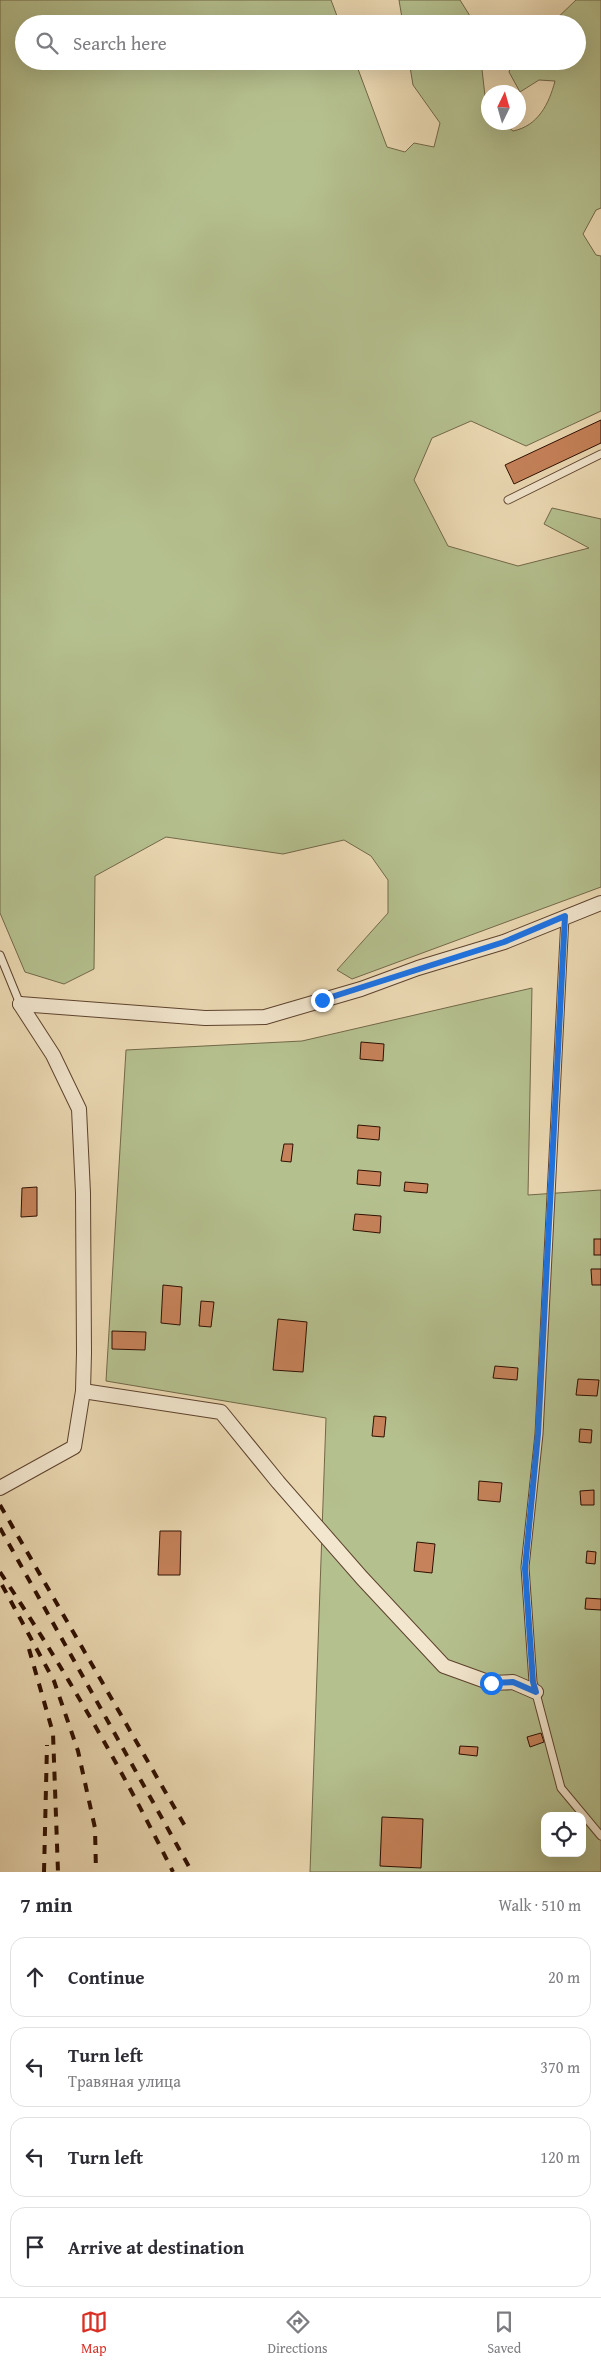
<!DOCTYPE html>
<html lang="en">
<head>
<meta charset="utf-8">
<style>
	body { margin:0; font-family:"Gentium Book Plus",serif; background:#f2f2f3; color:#2b2b33 }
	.controls { position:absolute; right:15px; bottom:15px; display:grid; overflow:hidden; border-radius:10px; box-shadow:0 5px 20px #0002 }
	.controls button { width:45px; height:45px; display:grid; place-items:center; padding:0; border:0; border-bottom:1px solid #e1e1e2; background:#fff; color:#2b2b33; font:25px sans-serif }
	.compass { position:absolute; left:481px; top:85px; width:45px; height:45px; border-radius:50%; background:#fff; box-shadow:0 5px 20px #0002; rotate:5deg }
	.stop { position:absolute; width:15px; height:15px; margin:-11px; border:4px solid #1a73e8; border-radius:50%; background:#fff }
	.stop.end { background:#1a73e8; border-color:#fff; box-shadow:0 1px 5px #0008 }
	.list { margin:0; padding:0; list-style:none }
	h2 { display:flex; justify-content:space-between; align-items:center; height:65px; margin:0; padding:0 20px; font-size:21px }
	h2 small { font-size:16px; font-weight:400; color:#7c7c81 }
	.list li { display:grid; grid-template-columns:32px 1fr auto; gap:15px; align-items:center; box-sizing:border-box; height:80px; margin:0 10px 10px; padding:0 10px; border:1px solid #e1e1e2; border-radius:15px }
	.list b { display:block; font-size:19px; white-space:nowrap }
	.list p { margin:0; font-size:16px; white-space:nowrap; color:#7c7c81 }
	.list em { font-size:16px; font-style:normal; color:#7c7c81 }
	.icon { flex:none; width:28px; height:28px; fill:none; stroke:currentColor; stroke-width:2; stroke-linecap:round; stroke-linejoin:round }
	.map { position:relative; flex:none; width:601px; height:1872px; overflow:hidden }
	.search { position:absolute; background:#fff; box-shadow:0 5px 20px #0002; left:15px; right:15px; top:15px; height:55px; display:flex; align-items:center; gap:12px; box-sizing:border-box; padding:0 18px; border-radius:28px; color:#7c7c81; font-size:19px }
	.sheet { height:425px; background:#fff }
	nav { display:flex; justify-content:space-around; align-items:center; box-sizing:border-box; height:70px; border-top:1px solid #e1e1e2; background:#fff; font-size:14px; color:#7c7c81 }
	nav a { display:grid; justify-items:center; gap:2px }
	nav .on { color:#d93025 }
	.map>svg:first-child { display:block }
</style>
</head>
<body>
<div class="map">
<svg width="601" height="1872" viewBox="0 0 601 1872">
	<rect width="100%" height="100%" fill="#ebd9b3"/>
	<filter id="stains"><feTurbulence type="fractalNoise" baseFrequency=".004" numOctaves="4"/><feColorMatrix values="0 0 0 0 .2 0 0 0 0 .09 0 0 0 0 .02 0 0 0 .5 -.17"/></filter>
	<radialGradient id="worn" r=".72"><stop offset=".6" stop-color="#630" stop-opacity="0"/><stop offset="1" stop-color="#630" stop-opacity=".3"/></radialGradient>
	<!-- green -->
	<g fill="#b5c08f" stroke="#726848" fill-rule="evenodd">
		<path d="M0,0H331L340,24H24V61H355L387,147L405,152L414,143L434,147L440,123L413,85L409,61H481L488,122L503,123L513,131C538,126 549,104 555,81L539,80L520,92L509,72L513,61H577V24H551L576,0H601V208L596,210L583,234L596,255L601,256V411L526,446L471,421L432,438L414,480L448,546L518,566L589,548L544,524L552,508L601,519V887L352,979L337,970L388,913V880L371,856L344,840L283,854L166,837L95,876L94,969L64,984L25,972L0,913Z"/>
		<polygon points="399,0 460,0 475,24 403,24"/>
		<path d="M532,988L528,1195L601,1190V1872H310L326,1418L106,1381L126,1050L302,1041ZM545,1816H582V1853H545Z"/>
	</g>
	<!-- building -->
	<g fill="#c6825a" stroke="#2e0f00">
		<polygon points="601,420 601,443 514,484 505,465"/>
		<polygon points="361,1042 384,1044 383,1061 360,1059"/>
		<polygon points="358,1125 380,1127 379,1140 357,1138"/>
		<polygon points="284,1144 293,1144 291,1162 281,1161"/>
		<polygon points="358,1170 381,1172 380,1186 357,1184"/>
		<polygon points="405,1182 428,1184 427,1193 404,1191"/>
		<polygon points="37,1187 37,1216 21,1217 22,1188"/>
		<polygon points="355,1214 381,1216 380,1233 353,1230"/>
		<rect x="594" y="1239" width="7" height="16"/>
		<polygon points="591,1269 601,1269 601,1285 592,1285"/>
		<polygon points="163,1285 182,1287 180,1325 161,1323"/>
		<polygon points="201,1301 214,1302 211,1327 199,1326"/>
		<polygon points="278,1319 307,1322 303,1372 273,1370"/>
		<polygon points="112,1331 146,1332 145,1350 112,1349"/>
		<polygon points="495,1366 518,1368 517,1380 493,1378"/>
		<polygon points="578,1379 599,1380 597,1396 576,1395"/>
		<polygon points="374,1416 386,1417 384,1437 372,1436"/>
		<polygon points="580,1429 592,1430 591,1443 579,1442"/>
		<polygon points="479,1481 502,1483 500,1502 478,1500"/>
		<polygon points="594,1490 594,1505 581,1505 580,1491"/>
		<polygon points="160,1531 181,1531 180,1575 158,1575"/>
		<polygon points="417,1542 435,1544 432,1573 414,1571"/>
		<polygon points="587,1551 596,1552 595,1564 586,1563"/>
		<polygon points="586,1598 601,1599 601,1610 585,1609"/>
		<polygon points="541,1733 544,1742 530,1747 527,1737"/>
		<polygon points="460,1746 478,1747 477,1756 459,1754"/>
		<polygon points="382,1817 423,1819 421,1868 380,1866"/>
	</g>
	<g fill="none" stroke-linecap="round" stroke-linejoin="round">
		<defs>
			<g id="lane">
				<polyline points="508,500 601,454"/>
				<polyline points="565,917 539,1434 525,1567 533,1682 561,1788 601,1836"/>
				<polyline points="0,955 20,1004"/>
			</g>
			<g id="street">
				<polyline points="20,1004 205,1018 265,1017 361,989 418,968 504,942 601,903"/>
				<polyline points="83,1391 221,1412 278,1482 362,1578 444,1666 491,1683 513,1682 536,1692"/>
				<polyline points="0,1488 74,1447 83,1391 84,1353 83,1193 79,1109 53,1055 20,1004"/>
			</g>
		</defs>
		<!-- lane casing -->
		<use href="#lane" stroke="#5d422d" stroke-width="9"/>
		<!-- street casing -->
		<use href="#street" stroke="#5d422d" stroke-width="16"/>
		<!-- lane -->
		<use href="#lane" stroke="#f2e6ce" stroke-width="7"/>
		<!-- street -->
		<use href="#street" stroke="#f2e6ce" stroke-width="14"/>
		<!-- rail -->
		<g stroke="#2e0f00" stroke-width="4" stroke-dasharray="9 9" stroke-linecap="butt">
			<polyline points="0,1505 185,1826"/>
			<polyline points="0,1528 192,1872"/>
			<path d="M0,1572C64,1668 122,1769 173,1872"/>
			<polyline points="2,1585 54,1681 78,1751 95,1828 96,1872"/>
			<polyline points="29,1649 53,1733 58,1872"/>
			<polyline points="44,1872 47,1745"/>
		</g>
	</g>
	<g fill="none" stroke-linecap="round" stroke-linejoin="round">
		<!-- route -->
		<polyline stroke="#1a73e8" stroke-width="6" points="322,1000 504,942 565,916 538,1434 525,1568 533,1682 536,1692 513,1682 491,1683"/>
	</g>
	<rect width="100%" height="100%" filter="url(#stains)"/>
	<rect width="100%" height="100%" fill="url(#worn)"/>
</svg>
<div class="controls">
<button><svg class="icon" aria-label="locate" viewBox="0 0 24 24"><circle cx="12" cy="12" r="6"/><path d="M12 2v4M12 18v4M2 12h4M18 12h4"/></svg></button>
</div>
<svg class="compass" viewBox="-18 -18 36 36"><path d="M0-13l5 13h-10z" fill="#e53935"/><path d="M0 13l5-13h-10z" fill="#7c7c81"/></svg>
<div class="stop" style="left:491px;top:1683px"></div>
<div class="stop end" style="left:322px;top:1000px"></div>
<div class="search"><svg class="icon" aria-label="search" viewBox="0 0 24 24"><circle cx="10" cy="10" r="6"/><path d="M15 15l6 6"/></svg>Search here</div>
</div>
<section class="sheet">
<h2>7 min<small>Walk · 510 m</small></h2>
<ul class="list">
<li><svg class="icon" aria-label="ahead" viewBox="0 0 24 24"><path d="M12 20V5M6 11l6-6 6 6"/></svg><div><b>Continue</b></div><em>20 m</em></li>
<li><svg class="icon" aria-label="left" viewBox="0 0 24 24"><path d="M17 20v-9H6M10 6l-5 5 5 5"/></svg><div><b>Turn left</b><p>Травяная улица</p></div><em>370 m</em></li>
<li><svg class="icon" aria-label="left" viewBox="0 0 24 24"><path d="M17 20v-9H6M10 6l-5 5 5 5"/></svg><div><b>Turn left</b></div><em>120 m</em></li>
<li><svg class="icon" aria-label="arrive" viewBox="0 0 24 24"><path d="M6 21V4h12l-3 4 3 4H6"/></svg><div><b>Arrive at destination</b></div></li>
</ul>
</section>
<nav>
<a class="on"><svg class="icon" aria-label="map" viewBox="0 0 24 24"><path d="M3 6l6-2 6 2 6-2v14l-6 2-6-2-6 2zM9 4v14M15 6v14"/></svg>Map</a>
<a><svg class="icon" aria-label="directions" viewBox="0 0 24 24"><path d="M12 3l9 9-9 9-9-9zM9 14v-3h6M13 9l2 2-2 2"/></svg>Directions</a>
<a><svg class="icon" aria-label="saved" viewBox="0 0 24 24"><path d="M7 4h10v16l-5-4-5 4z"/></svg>Saved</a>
</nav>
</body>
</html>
